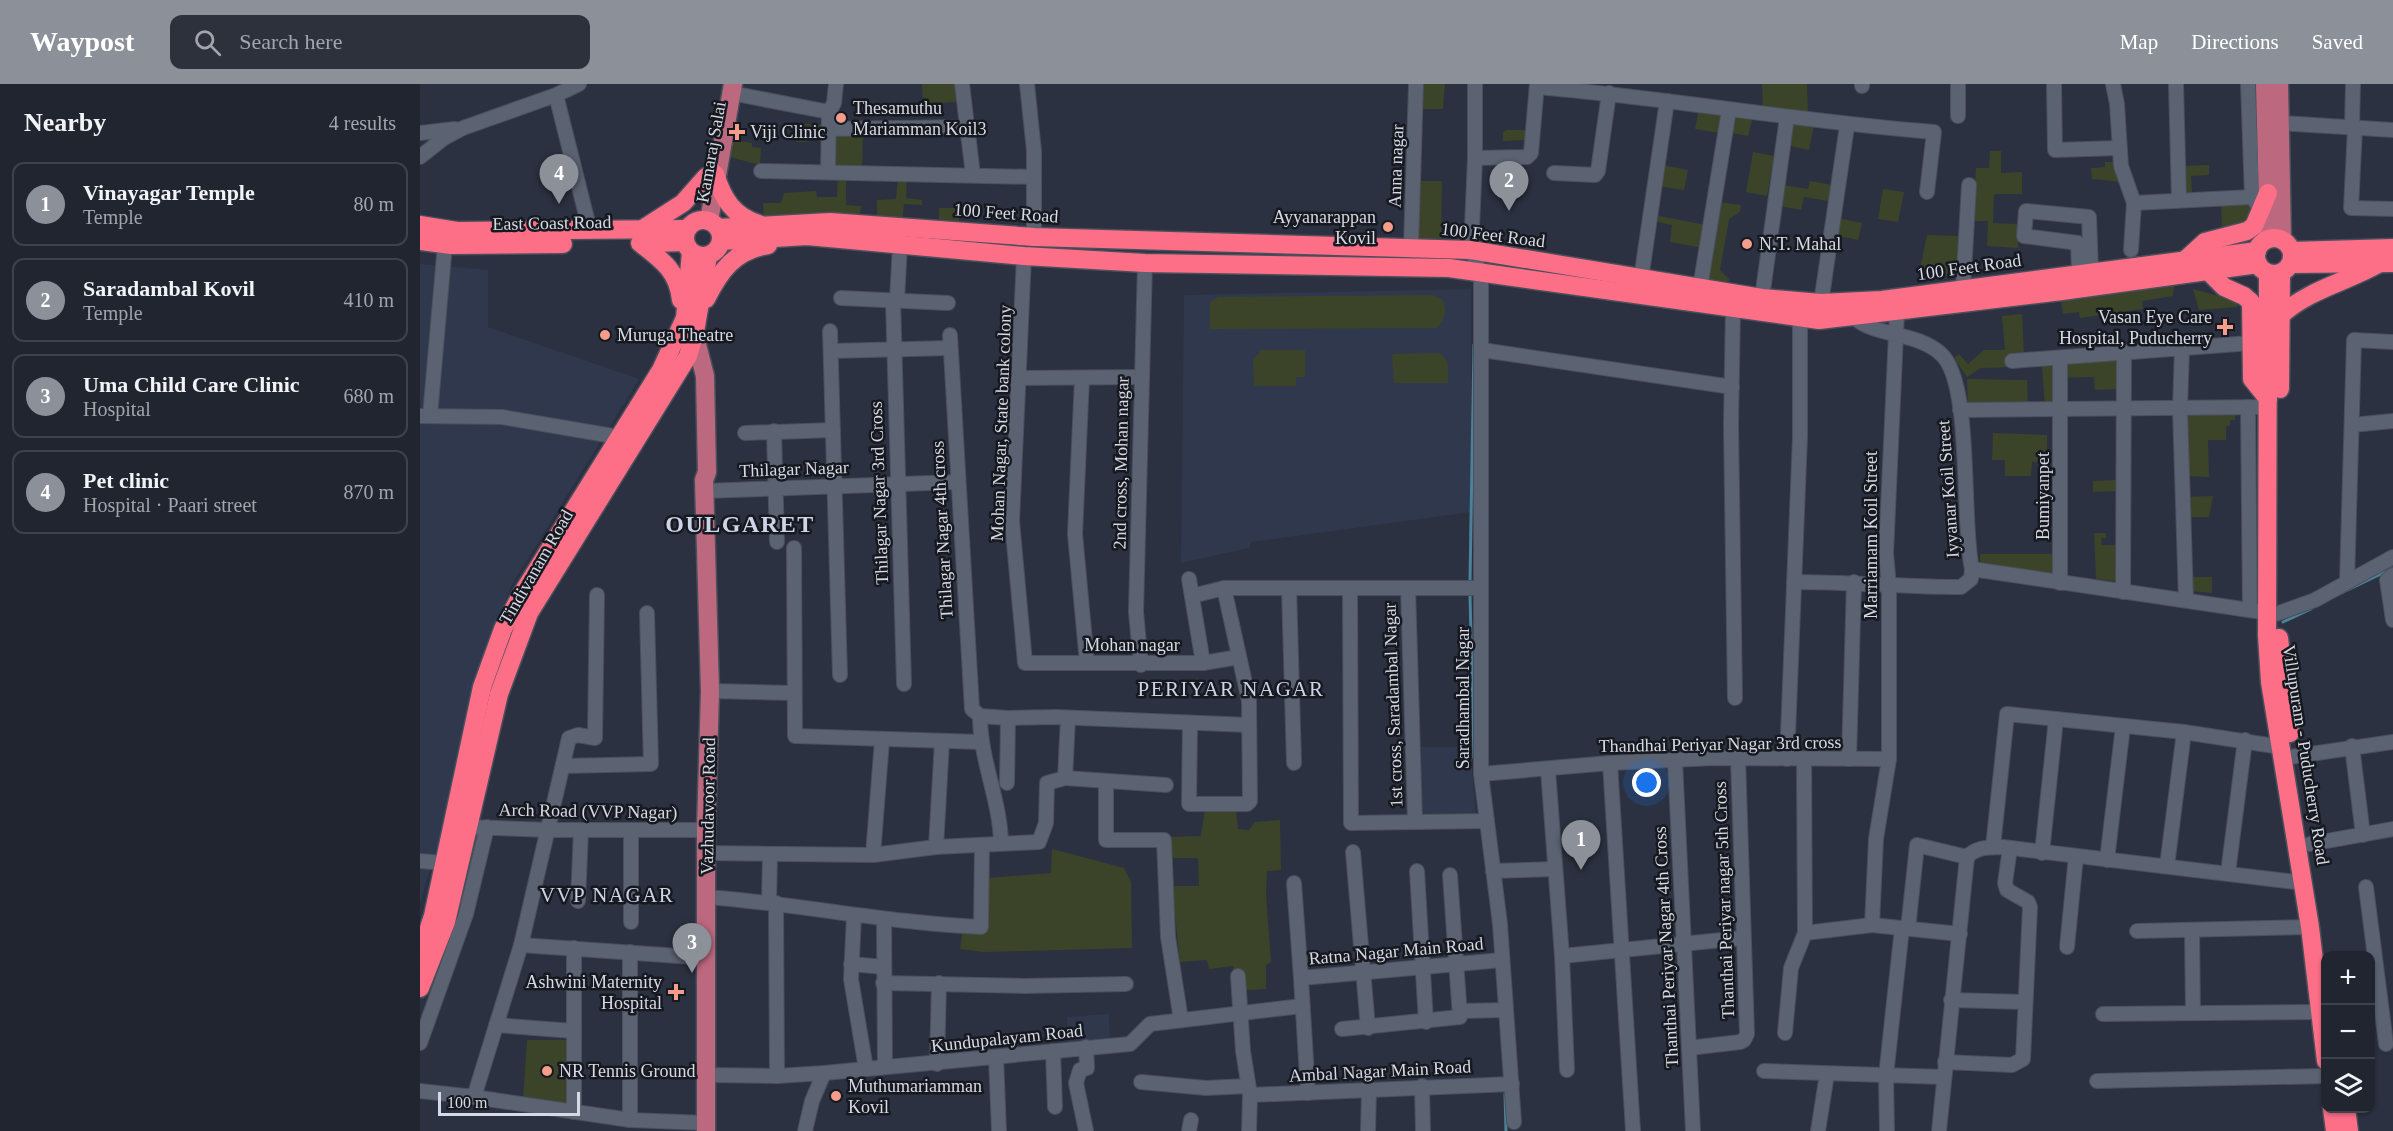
<!DOCTYPE html>
<html lang="en">
<head>
<meta charset="utf-8">
<style>
	body { margin:0; font-family:"Times New Roman",serif; background:#2d313c; color:#f1f3f6 }
	.controls { position:absolute; right:18px; bottom:18px; display:grid; overflow:hidden; border-radius:12px; box-shadow:0 2px 4px #0004 }
	.controls button { width:54px; height:54px; display:grid; place-items:center; padding:0; border:0; border-bottom:2px solid #3d424c; background:#202530; color:#f1f3f6; font:30px sans-serif }
	.scale { position:absolute; left:18px; bottom:15px; width:142px; box-sizing:border-box; padding-left:6px; border:3px solid #d6dae4; border-top:0; font-size:16px; line-height:21px; white-space:nowrap; color:#d6dae4; -webkit-text-stroke:4px #161920; paint-order:stroke }
	.you { position:absolute; left:1227px; top:699px; width:21px; height:21px; margin:-15px; border:4px solid #fff; border-radius:50%; background:#1a73e8; box-shadow:0 0 0 9px #1a73e833 }
	.badge { display:grid; place-items:center; width:39px; height:39px; border-radius:50%; background:#8c9099; color:#fff; font-size:20px; font-weight:700 }
	.pin { position:absolute; translate:-50% -50px; filter:drop-shadow(0 2px 3px #0008) }
	.pin::after { content:''; position:absolute; top:32px; width:21px; height:18px; background:inherit; clip-path:polygon(0 0,100% 0,50% 100%) }
	.list { margin:0; padding:0; list-style:none }
	h2 { display:flex; justify-content:space-between; align-items:center; height:78px; margin:0; padding:0 24px; font-size:26px }
	h2 small { font-size:20px; font-weight:400; color:#a2a5ab }
	.list li { display:grid; grid-template-columns:39px 1fr auto; gap:18px; align-items:center; box-sizing:border-box; height:84px; margin:0 12px 12px; padding:0 12px; border:2px solid #3d424c; border-radius:12px }
	.list b { display:block; font-size:22px; white-space:nowrap }
	.list p { margin:0; font-size:20px; white-space:nowrap; color:#a2a5ab }
	.list em { font-size:20px; font-style:normal; color:#a2a5ab }
	.icon { flex:none; width:33px; height:33px; fill:none; stroke:currentColor; stroke-width:2; stroke-linecap:round; stroke-linejoin:round }
	.map { position:relative; flex:none; width:1973px; height:1047px; overflow:hidden }
	header { display:flex; align-items:center; gap:36px; box-sizing:border-box; height:84px; padding:0 30px; background:#8c9099; color:#fff }
	header strong { font-size:28px }
	nav { display:flex; gap:33px; margin-inline-start:auto; font-size:21px }
	.search { width:420px; height:54px; background:#2d313c; display:flex; align-items:center; gap:15px; box-sizing:border-box; padding:0 21px; border-radius:12px; color:#a2a5ab; font-size:22px }
	main { display:flex }
	aside { flex:1; background:#202530 }
	.map>svg:first-child { display:block }
</style>
</head>
<body>
<header>
<strong>Waypost</strong>
<div class="search"><svg class="icon" aria-label="search" viewBox="0 0 24 24"><circle cx="10" cy="10" r="6"/><path d="M15 15l6 6"/></svg>Search here</div>
<nav><a>Map</a><a>Directions</a><a>Saved</a></nav>
</header>
<main>
<aside>
<h2>Nearby<small>4 results</small></h2>
<ul class="list">
<li><span class="badge">1</span><div><b>Vinayagar Temple</b><p>Temple</p></div><em>80 m</em></li>
<li><span class="badge">2</span><div><b>Saradambal Kovil</b><p>Temple</p></div><em>410 m</em></li>
<li><span class="badge">3</span><div><b>Uma Child Care Clinic</b><p>Hospital</p></div><em>680 m</em></li>
<li><span class="badge">4</span><div><b>Pet clinic</b><p>Hospital · Paari street</p></div><em>870 m</em></li>
</ul>
</aside>
<div class="map">
<svg width="1973" height="1047" viewBox="0 0 1973 1047">
	<rect width="100%" height="100%" fill="#2b3140"/>
	<!-- built -->
	<g fill="#30384d">
		<polygon points="0,180 68,186 68,243 219,295 91,502 50,610 20,755 0,818"/>
		<polygon points="1051,205 1051,428 831,458 829,464 761,479 764,211"/>
		<polygon points="996,663 1050,663 1056,732 999,733"/>
		<polygon points="689,930 690,957 648,960 647,933"/>
	</g>
	<!-- green -->
	<g fill="#3b4428">
		<polygon points="502,0 536,0 543,17 503,21"/>
		<polygon points="999,0 1025,0 1023,25 999,25"/>
		<polygon points="1342,0 1387,0 1388,33 1343,28"/>
		<polygon points="1279,25 1303,29 1299,49 1275,45"/>
		<polygon points="1311,29 1333,32 1328,52 1307,48"/>
		<polygon points="1370,36 1394,40 1389,66 1366,61"/>
		<polygon points="385,40 405,41 405,47 393,47 393,52 387,52 387,58 376,58 380,42 384,44"/>
		<polygon points="1086,46 1105,46 1105,56 1083,57 1083,48"/>
		<polygon points="443,47 442,86 411,85 412,48"/>
		<polygon points="308,55 332,59 332,63 341,64 340,81 306,72"/>
		<polygon points="1570,67 1581,67 1581,89 1602,88 1602,110 1574,110 1573,139 1599,140 1598,164 1567,162 1568,137 1553,137 1556,84 1569,84"/>
		<polygon points="1333,68 1354,72 1347,112 1326,108"/>
		<polygon points="1685,78 1698,78 1702,98 1672,95 1671,84 1685,83"/>
		<polygon points="1242,81 1268,86 1264,106 1238,102"/>
		<polygon points="1789,81 1789,91 1771,92 1772,108 1762,109 1761,82"/>
		<polygon points="418,90 426,91 426,121 441,122 439,137 344,138 343,119 361,119 364,109 396,107 397,113 417,113"/>
		<polygon points="487,92 486,114 502,116 502,121 484,120 482,140 457,139 457,116 476,115 478,93"/>
		<polygon points="997,97 1022,97 1021,160 996,158"/>
		<polygon points="1390,97 1412,101 1408,117 1384,113 1381,126 1360,122 1363,101 1388,105"/>
		<polygon points="1463,105 1484,108 1478,138 1458,135"/>
		<polygon points="1298,118 1321,121 1320,128 1309,135 1300,186 1309,195 1307,204 1293,202 1286,192"/>
		<polygon points="1831,118 1834,124 1830,138 1802,144 1801,119"/>
		<polygon points="519,124 539,124 539,144 519,142"/>
		<polygon points="1234,131 1286,141 1283,164 1250,158 1252,141 1233,137"/>
		<polygon points="1417,134 1442,139 1438,156 1414,151"/>
		<polygon points="1507,151 1542,152 1539,191 1498,194"/>
		<polygon points="1754,201 1753,212 1722,217 1723,225 1660,234 1659,228 1643,230 1641,217"/>
		<polygon points="1773,205 1817,217 1817,223 1779,226"/>
		<path d="M1013,211L1023,216C1027,228 1025,235 1017,244L790,245V218L798,213Z"/>
		<polygon points="1602,230 1604,271 1699,270 1699,305 1675,306 1674,293 1639,294 1638,322 1625,323 1622,282 1561,284 1547,293 1534,274 1539,270 1548,280 1564,266 1585,266 1582,232"/>
		<polygon points="841,266 885,266 885,293 876,293 876,302 834,302 833,276"/>
		<path d="M1019,269C1031,275 1028,287 1028,299H974L972,270Z"/>
		<polygon points="1547,295 1607,296 1608,321 1548,322"/>
		<polygon points="1815,330 1815,336 1810,336 1810,342 1806,342 1806,356 1788,356 1789,393 1766,392 1763,331"/>
		<polygon points="1573,349 1627,351 1627,378 1612,378 1611,392 1585,392 1585,376 1572,376"/>
		<polygon points="1697,396 1697,407 1673,408 1673,397"/>
		<polygon points="1793,412 1789,433 1767,433 1766,413"/>
		<polygon points="1674,449 1686,449 1686,454 1681,454 1682,461 1695,461 1695,497 1676,495"/>
		<polygon points="1560,470 1636,470 1637,494 1560,480"/>
		<polygon points="1771,493 1792,493 1792,509 1771,507"/>
		<polygon points="785,725 791,728 816,727 818,745 829,746 835,738 860,736 861,786 847,787 846,810 851,878 846,881 846,905 816,907 813,882 789,885 787,876 760,878 752,802 779,802 778,774 750,774 750,753 781,752"/>
		<polygon points="632,765 704,784 711,798 712,864 564,868 540,865 544,837 566,839 567,794 631,789"/>
		<polygon points="107,956 150,956 149,1023 103,1017"/>
	</g>
	<g fill="none" stroke-linecap="round" stroke-linejoin="round">
		<!-- stream -->
		<g stroke="#4a8399" stroke-width="3">
			<polyline points="1050,496 1054,261"/>
			<polyline points="1050,512 1054,674"/>
			<polyline points="1915,512 1973,484"/>
			<polyline points="1863,538 1891,525"/>
			<polyline points="1085,1010 1086,1047"/>
		</g>
		<defs>
			<g id="minor">
				<polyline points="542,0 553,91"/>
				<polyline points="607,0 614,67 614,153"/>
				<polyline points="1055,0 1055,74 1051,166 1061,189 1061,690 1080,840 1094,1038"/>
				<polyline points="1442,0 1442,2"/>
				<polyline points="1634,0 1635,66 1699,64"/>
				<polyline points="1693,0 1697,20 1701,82 1714,119"/>
				<polyline points="1756,0 1759,116"/>
				<polyline points="1828,0 1832,113 1837,120"/>
				<path d="M1117,3C1250,14 1381,38 1514,48L1507,108"/>
				<polyline points="311,9 409,28"/>
				<polyline points="136,11 170,147"/>
				<polyline points="1538,32 1538,0"/>
				<polyline points="1860,39 1973,46"/>
				<polyline points="1932,44 1933,0"/>
				<polyline points="1935,44 1931,124 1973,125"/>
				<polyline points="408,45 547,43"/>
				<polyline points="0,49 35,45"/>
				<polyline points="0,73 24,54 43,44 136,11 159,0"/>
				<polyline points="1055,74 1107,73 1111,69 1117,0"/>
				<polyline points="341,87 614,93"/>
				<polyline points="408,87 409,28 414,19 416,0"/>
				<polyline points="1134,89 1175,91 1178,87 1189,9"/>
				<polyline points="991,164 996,0"/>
				<polyline points="1711,166 1714,119 1832,113"/>
				<polyline points="604,172 592,437 605,579 783,579 819,573"/>
				<polyline points="1659,188 1658,159 1604,152 1606,127 1669,133 1671,187"/>
				<polyline points="1221,195 1247,17"/>
				<polyline points="1280,204 1309,26"/>
				<polyline points="1543,205 1549,101"/>
				<polyline points="421,214 528,219"/>
				<polyline points="1342,214 1367,33"/>
				<polyline points="473,216 484,600"/>
				<polyline points="477,216 480,161"/>
				<polyline points="1401,219 1427,42"/>
				<polyline points="1313,225 1311,340 1315,614"/>
				<polyline points="1477,228 1466,469 1469,502 1469,675 1456,755 1452,841 1540,850"/>
				<path d="M1434,233C1454,253 1496,247 1521,270C1553,298 1541,437 1552,485L1856,530L1895,516L1973,473"/>
				<polyline points="410,247 420,591"/>
				<polyline points="530,251 552,625 560,632 588,634 636,633 829,641"/>
				<polyline points="1762,264 1760,325 1766,515"/>
				<polyline points="1062,266 1312,303"/>
				<polyline points="411,267 530,264"/>
				<polyline points="1640,274 1640,499"/>
				<polyline points="1592,277 1831,259"/>
				<polyline points="600,294 720,293"/>
				<polyline points="662,294 655,450 667,579"/>
				<polyline points="1828,323 1830,526"/>
				<polyline points="1540,326 1848,323"/>
				<polyline points="0,332 82,333 199,353"/>
				<polyline points="10,332 25,160"/>
				<polyline points="1932,341 1973,337"/>
				<polyline points="354,347 357,458"/>
				<polyline points="325,349 413,346"/>
				<polyline points="284,407 538,398"/>
				<polyline points="374,464 375,652 560,658"/>
				<polyline points="1973,491 1967,496 1973,536"/>
				<polyline points="769,495 783,579"/>
				<path d="M1374,498C1430,498 1485,503 1541,503L1551,495L1552,485"/>
				<polyline points="1927,498 1934,256 1973,258"/>
				<polyline points="869,504 874,679"/>
				<polyline points="930,504 931,739 1067,737"/>
				<polyline points="988,504 995,737"/>
				<polyline points="1703,508 1704,268"/>
				<polyline points="772,512 804,504 1061,504"/>
				<polyline points="721,581 716,528 725,179"/>
				<polyline points="290,607 373,609"/>
				<path d="M560,632C560,676 580,715 581,759"/>
				<polyline points="770,641 769,720 827,720 830,717 829,617 804,504"/>
				<polyline points="1932,662 1943,751"/>
				<polyline points="1863,674 1973,658"/>
				<polyline points="1367,675 1380,353 1380,234"/>
				<polyline points="1429,675 1434,498"/>
				<polyline points="1255,677 1273,1047"/>
				<polyline points="1190,679 1213,1047"/>
				<polyline points="144,682 231,680 227,529"/>
				<polyline points="1128,686 1142,872 1147,986"/>
				<polyline points="1061,690 1190,679 1293,674 1469,675"/>
				<polyline points="645,694 746,701"/>
				<polyline points="686,697 686,756 744,756 748,853 761,936"/>
				<polyline points="587,699 588,634"/>
				<polyline points="49,743 130,746 286,746"/>
				<polyline points="211,747 211,838"/>
				<polyline points="1890,760 1973,745"/>
				<polyline points="516,763 522,657"/>
				<polyline points="1573,763 1587,630 1764,648 1861,663"/>
				<polyline points="933,768 948,944"/>
				<polyline points="287,769 453,771 516,763 619,758 626,739 627,699 645,694 648,634"/>
				<polyline points="1622,769 1636,635"/>
				<polyline points="453,771 462,656"/>
				<polyline points="1687,776 1703,642"/>
				<polyline points="0,777 34,780"/>
				<polyline points="1747,782 1764,648"/>
				<polyline points="997,787 1006,938"/>
				<polyline points="1073,787 1135,785"/>
				<polyline points="1808,789 1825,656"/>
				<polyline points="874,799 881,894"/>
				<polyline points="1946,803 1966,960"/>
				<path d="M287,813C379,820 469,839 561,843L562,762"/>
				<polyline points="158,817 161,746"/>
				<polyline points="349,818 350,770"/>
				<polyline points="356,819 357,992"/>
				<polyline points="434,831 431,895 446,985"/>
				<polyline points="464,835 465,983"/>
				<path d="M1488,845L1497,761L1547,773C1557,762 1569,764 1583,763L1884,799"/>
				<polyline points="1772,846 1773,929"/>
				<polyline points="1717,847 1890,843"/>
				<polyline points="1385,849 1452,841"/>
				<polyline points="101,861 287,874"/>
				<polyline points="1647,863 1656,772"/>
				<polyline points="154,864 154,1028"/>
				<polyline points="210,868 210,1036"/>
				<polyline points="1142,872 1322,854"/>
				<polyline points="431,880 464,883"/>
				<polyline points="818,892 823,967 830,1011 829,1047"/>
				<polyline points="463,899 604,902 706,900"/>
				<polyline points="1531,916 1605,918"/>
				<polyline points="1042,927 1086,926"/>
				<polyline points="1683,930 1900,928"/>
				<polyline points="76,941 153,947"/>
				<polyline points="922,945 1040,933 1030,791"/>
				<polyline points="1365,949 1371,884 1385,849 1384,675"/>
				<polyline points="0,959 46,830 67,743"/>
				<polyline points="1269,964 1320,958 1324,956 1327,950 1318,674"/>
				<polyline points="633,967 635,1023"/>
				<polyline points="576,973 579,1047"/>
				<polyline points="1525,978 1592,981 1603,975 1610,823 1608,818 1587,806 1585,799 1590,764"/>
				<polyline points="517,980 519,899"/>
				<polyline points="1344,987 1523,993"/>
				<polyline points="286,991 357,992 404,989 710,960 730,940 882,922"/>
				<polyline points="1677,997 1906,992"/>
				<polyline points="721,998 786,1004 828,1002"/>
				<polyline points="1002,1002 1003,1047"/>
				<polyline points="0,1007 54,1013 101,861 149,654 158,651 175,654 177,511"/>
				<polyline points="888,1009 881,894 1082,876"/>
				<polyline points="830,1011 1092,1000"/>
				<polyline points="54,1013 210,1036 286,1039"/>
				<polyline points="385,1047 392,1017 404,989"/>
				<polyline points="666,1047 656,999 660,986 667,984 666,963"/>
				<polyline points="769,1047 771,1036"/>
				<polyline points="948,1047 949,1005"/>
				<polyline points="1398,1047 1407,990"/>
				<polyline points="1467,1047 1466,992 1482,844"/>
				<polyline points="1519,1047 1547,773"/>
			</g>
			<g id="major">
				<polyline points="1845,0 1849,155"/>
				<polyline points="1859,0 1862,156"/>
				<polyline points="289,137 313,0"/>
				<polyline points="273,245 285,292 287,388 284,396 290,607 286,746 286,1047"/>
			</g>
			<g id="highway">
				<path d="M295,90C303,115 313,132 339,140"/>
				<circle cx="283" cy="154" r="18"/>
				<polyline points="0,141 37,147 267,145"/>
				<polyline points="224,144 263,119 286,93"/>
				<polyline points="298,144 410,138 614,153 1051,166 1342,214 1401,219 1462,216 1837,167"/>
				<circle cx="1854" cy="172" r="18"/>
				<polyline points="0,157 31,161 143,160"/>
				<polyline points="301,157 387,152 604,172 725,179 1029,184 1399,236 1642,207 1838,180"/>
				<path d="M220,159C242,176 258,187 261,216"/>
				<polyline points="231,159 265,158"/>
				<polyline points="1872,167 1973,164"/>
				<polyline points="1763,178 1785,158 1827,147 1834,142 1848,109"/>
				<polyline points="1871,180 1973,179"/>
				<polyline points="1788,187 1804,203 1824,212 1831,218 1832,295 1848,315"/>
				<polyline points="1848,190 1847,552 1850,598 1890,843 1906,977"/>
				<path d="M286,215C300,187 315,166 348,161"/>
				<path d="M1861,231C1890,205 1927,198 1960,179"/>
				<polyline points="1860,305 1861,190"/>
				<polyline points="1859,554 1870,649"/>
				<polyline points="0,870 13,832 62,603 83,545 100,513 241,286 265,234 271,168"/>
				<polyline points="0,904 26,838 79,610 109,529 268,272 275,248 288,172"/>
				<polyline points="1912,1024 1915,1047"/>
				<polyline points="1926,1024 1929,1047"/>
			</g>
		</defs>
		<!-- minor casing -->
		<use href="#minor" stroke="#4a4f5b" stroke-width="16"/>
		<!-- major casing -->
		<use href="#major" stroke="#4a4f5b" stroke-width="21"/>
		<!-- highway casing -->
		<use href="#highway" stroke="#4a4f5b" stroke-width="21"/>
		<!-- minor -->
		<use href="#minor" stroke="#5b6272" stroke-width="14"/>
		<!-- major -->
		<use href="#major" stroke="#bc697f" stroke-width="18"/>
		<!-- highway -->
		<use href="#highway" stroke="#fd6e87" stroke-width="18"/>
	</g>
	<!-- markers -->
	<g fill="#f49d8b" stroke="#161920" stroke-width="2">
		<circle cx="421" cy="34" r="6"/>
		<path d="M314 39h6v6h6v6h-6v6h-6v-6h-6v-6h6z"/>
		<circle cx="968" cy="143" r="6"/>
		<circle cx="1327" cy="160" r="6"/>
		<path d="M1802 234h6v6h6v6h-6v6h-6v-6h-6v-6h6z"/>
		<circle cx="185" cy="251" r="6"/>
		<path d="M253 899h6v6h6v6h-6v6h-6v-6h-6v-6h6z"/>
		<circle cx="127" cy="987" r="6"/>
		<circle cx="416" cy="1012" r="6"/>
	</g>
	<g text-anchor="middle" dominant-baseline="central" stroke-width="5" stroke-linejoin="round" paint-order="stroke">
		<!-- poi labels -->
		<g font-size="18" fill="#d6dae4" stroke="#161920" text-anchor="start">
			<text x="433" y="24">Thesamuthu<tspan x="433" dy="21">Mariamman Koil3</tspan></text>
			<text x="330" y="48">Viji Clinic</text>
			<text x="956" y="133" text-anchor="end">Ayyanarappan<tspan x="956" dy="21">Kovil</tspan></text>
			<text x="1339" y="160">N.T. Mahal</text>
			<text x="1792" y="233" text-anchor="end">Vasan Eye Care<tspan x="1792" dy="21">Hospital, Puducherry</tspan></text>
			<text x="197" y="251">Muruga Theatre</text>
			<text x="242" y="898" text-anchor="end">Ashwini Maternity<tspan x="242" dy="21">Hospital</tspan></text>
			<text x="139" y="987">NR Tennis Ground</text>
			<text x="428" y="1002">Muthumariamman<tspan x="428" dy="21">Kovil</tspan></text>
		</g>
		<!-- street labels -->
		<g font-size="18" fill="#d6dae4" stroke="#161920">
			<text transform="translate(291 68) rotate(-80)">Kamaraj Salai</text>
			<text transform="translate(976 82) rotate(-88)">Anna nagar</text>
			<text transform="translate(586 129) rotate(4)">100 Feet Road</text>
			<text transform="translate(132 139) rotate(-1)">East Coast Road</text>
			<text transform="translate(1073 151) rotate(7)">100 Feet Road</text>
			<text transform="translate(1549 183) rotate(-8)">100 Feet Road</text>
			<text transform="translate(581 339) rotate(-88)">Mohan Nagar, State bank colony</text>
			<text transform="translate(701 379) rotate(-89)">2nd cross, Mohan nagar</text>
			<text transform="translate(374 385) rotate(-2)">Thilagar Nagar</text>
			<text transform="translate(1528 405) rotate(-94)">Iyyanar Koil Street</text>
			<text transform="translate(459 409) rotate(-92)">Thilagar Nagar 3rd Cross</text>
			<text transform="translate(1623 412) rotate(-90)">Bumiyanpet</text>
			<text transform="translate(522 446) rotate(-93)">Thilagar Nagar 4th cross</text>
			<text transform="translate(1451 451) rotate(-90)">Marriamam Koil Street</text>
			<text transform="translate(116 483) rotate(-60)">Tindivanam Road</text>
			<text x="712" y="561">Mohan nagar</text>
			<text transform="translate(1043 614) rotate(-90)">Saradhambal Nagar</text>
			<text transform="translate(973 621) rotate(-92)">1st cross, Saradambal Nagar</text>
			<text transform="translate(1300 660) rotate(-1)">Thandhai Periyar Nagar 3rd cross</text>
			<text transform="translate(1886 671) rotate(81)">Villupuram - Puducherry Road</text>
			<text transform="translate(288 722) rotate(-89)">Vazhudavoor Road</text>
			<text transform="translate(168 727) rotate(1)">Arch Road (VVP Nagar)</text>
			<text transform="translate(1304 816) rotate(-92)">Thanthai Periyar nagar 5th Cross</text>
			<text transform="translate(1246 863) rotate(-93)">Thanthai Periyar Nagar 4th Cross</text>
			<text transform="translate(976 867) rotate(-5)">Ratna Nagar Main Road</text>
			<text transform="translate(587 954) rotate(-6)">Kundupalayam Road</text>
			<text transform="translate(960 987) rotate(-3)">Ambal Nagar Main Road</text>
		</g>
		<!-- quarter labels -->
		<g font-size="21" letter-spacing="1.5" fill="#ccd4e7" stroke="#161920">
			<text x="811" y="605">PERIYAR NAGAR</text>
			<text x="187" y="811">VVP NAGAR</text>
		</g>
		<!-- district labels -->
		<g font-size="24" font-weight="bold" letter-spacing="1.5" fill="#ccd4e7" stroke="#161920">
			<text x="320" y="440">OULGARET</text>
		</g>
	</g>
</svg>
<div class="controls">
<button>+</button>
<button>−</button>
<button><svg class="icon" aria-label="layers" viewBox="0 0 24 24"><path d="M12 4l9 5-9 5-9-5zM3 14l9 5 9-5"/></svg></button>
</div>
<div class="scale">100 m</div>
<div class="you"></div>
<div class="pin badge" style="left:1161px;top:786px">1</div>
<div class="pin badge" style="left:1089px;top:127px">2</div>
<div class="pin badge" style="left:272px;top:889px">3</div>
<div class="pin badge" style="left:139px;top:120px">4</div>
</div>
</main>
</body>
</html>
